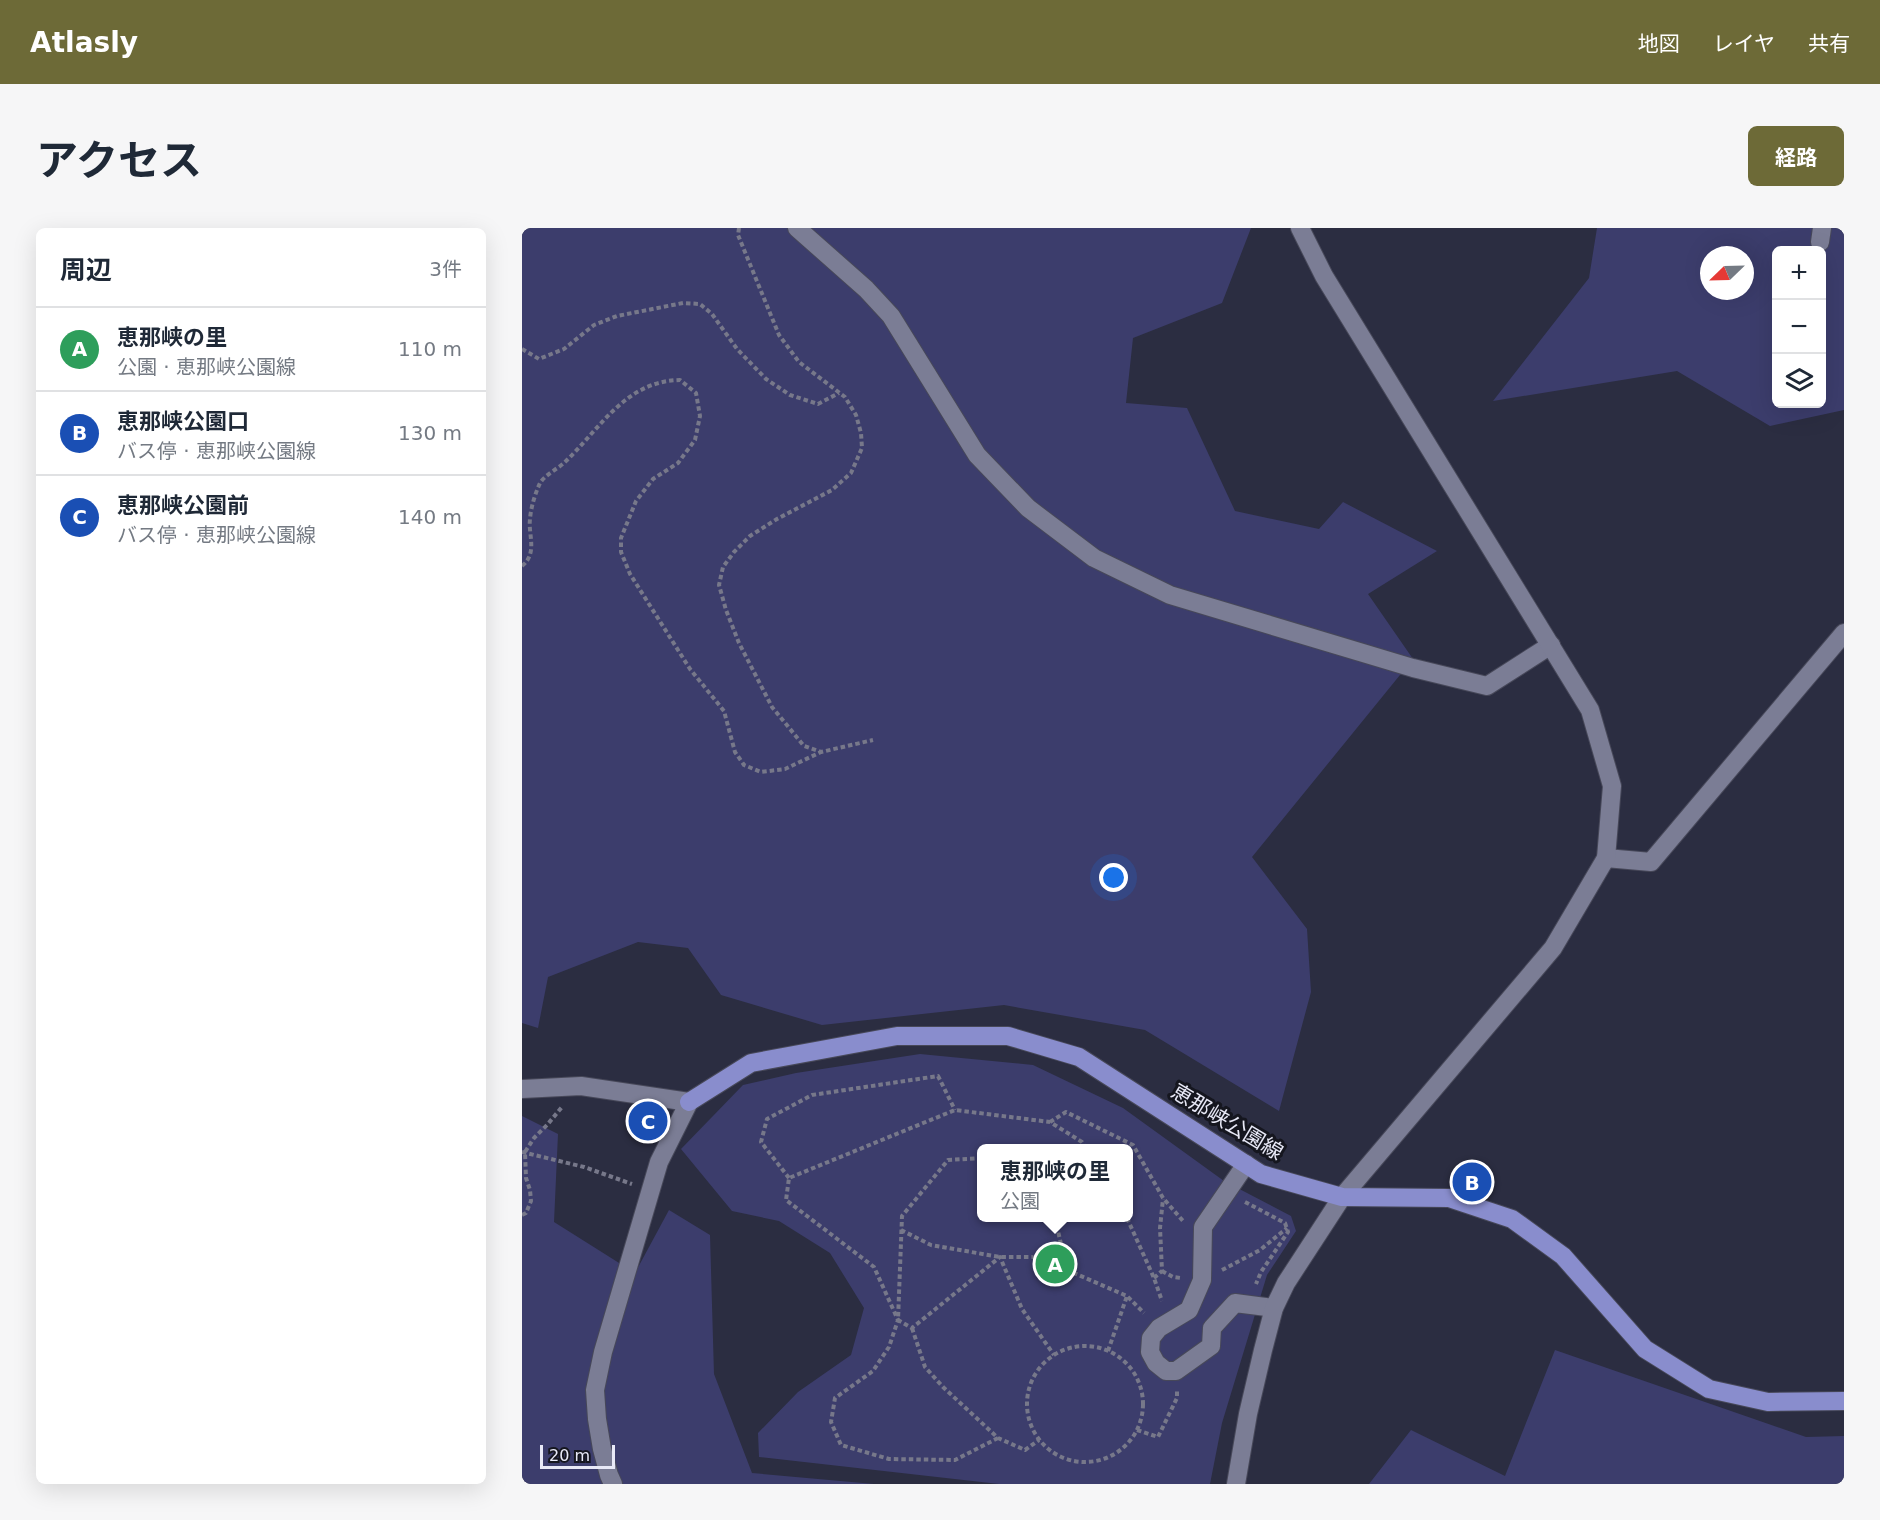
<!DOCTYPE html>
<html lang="ja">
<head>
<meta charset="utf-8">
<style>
	body { margin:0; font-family:"DejaVu Sans","Noto Sans JP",sans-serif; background:#f6f6f7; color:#1f2937 }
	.controls { position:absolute; right:18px; top:18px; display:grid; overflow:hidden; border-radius:9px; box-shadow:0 6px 24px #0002 }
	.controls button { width:54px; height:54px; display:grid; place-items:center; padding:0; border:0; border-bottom:2px solid #e0e1e3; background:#fff; color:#1f2937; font:30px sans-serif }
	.compass { position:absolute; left:1178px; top:18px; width:54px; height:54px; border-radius:50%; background:#fff; box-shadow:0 6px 24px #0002; rotate:247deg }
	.scale { position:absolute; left:18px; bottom:15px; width:75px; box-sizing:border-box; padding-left:6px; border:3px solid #e8e9f7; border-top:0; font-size:16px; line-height:21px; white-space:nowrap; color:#e8e9f7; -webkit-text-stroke:4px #15161f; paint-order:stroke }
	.you { position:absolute; left:592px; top:650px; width:21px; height:21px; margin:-15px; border:4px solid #fff; border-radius:50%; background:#1a73e8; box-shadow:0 0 0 9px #1a73e833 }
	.badge { display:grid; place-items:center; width:39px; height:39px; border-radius:50%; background:#6d6a37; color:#fff; font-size:20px; font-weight:700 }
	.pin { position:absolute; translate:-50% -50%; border:3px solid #fff; box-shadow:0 2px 6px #0006 }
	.popup { position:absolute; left:455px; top:916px; width:156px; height:78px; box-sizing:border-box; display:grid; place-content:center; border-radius:9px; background:#fff; filter:drop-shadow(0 2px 4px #0005); font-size:20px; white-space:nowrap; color:#747a83 }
	.popup b { font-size:22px; color:#1f2937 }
	.popup::after { content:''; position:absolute; left:50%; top:100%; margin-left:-12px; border:12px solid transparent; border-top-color:#fff }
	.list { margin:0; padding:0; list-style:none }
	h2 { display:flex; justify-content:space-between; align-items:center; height:78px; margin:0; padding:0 24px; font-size:26px }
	h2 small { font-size:20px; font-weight:400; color:#747a83 }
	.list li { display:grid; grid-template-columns:39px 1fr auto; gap:18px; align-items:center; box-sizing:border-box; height:84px; padding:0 24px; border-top:2px solid #e0e1e3 }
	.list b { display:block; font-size:22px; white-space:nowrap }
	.list p { margin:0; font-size:20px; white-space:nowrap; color:#747a83 }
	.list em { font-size:20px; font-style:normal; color:#747a83 }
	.icon { flex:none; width:33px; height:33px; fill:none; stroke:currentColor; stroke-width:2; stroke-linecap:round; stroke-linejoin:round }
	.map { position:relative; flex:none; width:1322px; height:1256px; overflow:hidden; border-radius:9px }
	header { display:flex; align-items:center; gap:36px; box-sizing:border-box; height:84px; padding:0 30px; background:#6d6a37; color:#fff }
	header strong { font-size:28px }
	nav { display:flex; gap:33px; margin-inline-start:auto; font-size:21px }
	.intro { display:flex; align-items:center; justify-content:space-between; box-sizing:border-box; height:144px; padding:0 36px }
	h1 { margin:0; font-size:42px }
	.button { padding:15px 27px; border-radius:9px; background:#6d6a37; color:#fff; font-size:21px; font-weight:700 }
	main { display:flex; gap:36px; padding:0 36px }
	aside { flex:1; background:#fff; border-radius:9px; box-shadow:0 6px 24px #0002 }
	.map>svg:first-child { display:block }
</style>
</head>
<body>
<header>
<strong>Atlasly</strong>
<nav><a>地図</a><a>レイヤ</a><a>共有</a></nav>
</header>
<div class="intro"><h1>アクセス</h1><a class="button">経路</a></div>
<main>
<aside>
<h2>周辺<small>3件</small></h2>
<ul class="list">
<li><span class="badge" style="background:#2e9e5b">A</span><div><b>恵那峡の里</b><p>公園 · 恵那峡公園線</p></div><em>110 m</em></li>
<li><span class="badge" style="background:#1a4fb4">B</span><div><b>恵那峡公園口</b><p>バス停 · 恵那峡公園線</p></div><em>130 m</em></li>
<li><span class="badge" style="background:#1a4fb4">C</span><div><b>恵那峡公園前</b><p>バス停 · 恵那峡公園線</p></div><em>140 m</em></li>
</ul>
</aside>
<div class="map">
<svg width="1322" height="1256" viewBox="0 0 1322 1256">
	<rect width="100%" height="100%" fill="#2b2d41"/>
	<!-- green -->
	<g fill="#3c3d6c" fill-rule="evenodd">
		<polygon points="0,0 729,0 700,75 611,110 604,175 665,180 713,283 797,301 821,274 915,323 846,366 891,431 730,629 785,701 789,764 757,883 623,802 482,777 300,797 199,767 166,720 116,714 26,749 16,800 0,795"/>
		<path d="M1075,0H1322V182L1248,198L1155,143L971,173L1067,50ZM1254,22H1300V176H1254ZM1187,27H1223V63H1187Z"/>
		<path d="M398,826L511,837L601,880L702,953L769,988L774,1003L745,1047L700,1195L688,1256H477L237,1229L236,1205L276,1164L329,1127L342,1080L308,1025L257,993L210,983L159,921L221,857L274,845ZM460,920H606V990H460Z"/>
		<polygon points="0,888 36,906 32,994 113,1045 147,982 188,1007 192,1146 230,1245 352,1256 0,1256"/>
		<polygon points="1033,1122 1284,1209 1322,1208 1322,1256 847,1256 889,1202 983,1248"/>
	</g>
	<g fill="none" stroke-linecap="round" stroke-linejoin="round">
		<defs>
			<g id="minor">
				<polyline points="275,0 344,61 369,88 455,227 506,280 572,330 648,367 891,440 965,458 1029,417"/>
				<polyline points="1298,14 1300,0"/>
				<polyline points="1084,630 1129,634 1322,405"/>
				<polyline points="0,861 59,858 167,874 137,934 81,1124 73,1162 75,1191 80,1221 87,1247 91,1256"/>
				<polyline points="724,936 681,999 680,1052 667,1082 637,1100 629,1110 628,1124 634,1135 644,1143 654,1143 689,1118 690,1100 713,1075 752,1080"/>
				<polyline points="714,1256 726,1186 741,1122 752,1080 764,1055 820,969 1031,720 1084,630 1090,558 1068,482 802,48 778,0"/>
			</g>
			<polyline id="major" points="167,874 229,835 375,808 486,808 557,829 739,946 820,969 927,970 990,991 1041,1028 1123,1121 1187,1161 1246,1174 1322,1173"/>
		</defs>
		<!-- minor casing -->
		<use href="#minor" stroke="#474859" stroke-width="20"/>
		<!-- major casing -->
		<use href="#major" stroke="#474859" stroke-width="20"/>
		<!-- path -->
		<g stroke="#77788a" stroke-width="4" stroke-dasharray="4.5 3" stroke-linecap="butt">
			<polyline points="217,0 216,7 257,107 277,134 323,169 334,187 339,205 340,220 329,245 310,262 255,291 228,308 212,324 201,339 197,357 204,382 217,415 250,479 282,518 299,524 351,512"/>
			<polyline points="0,121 17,131 42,121 72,97 95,88 161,75 178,76 190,86 215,121 244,151 268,167 296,176 317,165"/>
			<path d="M0,338C16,325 6,307 8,291C9,279 13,266 18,255C23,247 35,241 42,235C78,201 103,153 158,152L174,165L178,188L173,212L156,235L131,251L114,273L99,310V324L108,346L168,441L202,483L213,524L222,537L239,544L263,541L299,524"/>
			<polyline points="528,894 544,884 611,917 641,970 661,993"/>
			<polyline points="0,924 62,939 110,956"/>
			<polyline points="460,930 426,932 380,988 376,1092 390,1100 478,1029 500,1081 532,1127"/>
			<polyline points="267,950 239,914 245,891 290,867 416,848 433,882"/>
			<polyline points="723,974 763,995 766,1004 739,1044 734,1056"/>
			<polyline points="0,987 4,985 9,973 8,962 4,950 3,924 12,910 25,897 40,879"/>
			<polyline points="533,990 545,1042 605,1068 622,1085"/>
			<polyline points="605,990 632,1050 640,1073"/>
			<polyline points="379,1002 409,1017 478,1029 510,1029 545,1042"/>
			<polyline points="700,1042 738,1022 765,1000"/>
			<polyline points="640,1043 651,1049 659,1050"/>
			<polyline points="632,1050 640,1043 638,1000 641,971"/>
			<polyline points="390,1100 403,1139 421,1159 476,1210 503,1222 517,1212"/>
			<circle cx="563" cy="1176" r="58"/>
			<polyline points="586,1123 605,1068"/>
			<polyline points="615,1202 636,1209 655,1170 655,1162"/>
			<polyline points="476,1210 433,1232 367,1231 319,1217 309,1194 313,1170 351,1143 367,1119 376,1092 352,1039 264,972 267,950 433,882 528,894 560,914 564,920"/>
		</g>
		<!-- minor -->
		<use href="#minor" stroke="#7b7d95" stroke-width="18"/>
		<!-- major -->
		<use href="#major" stroke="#898dcd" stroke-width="18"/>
	</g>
	<g text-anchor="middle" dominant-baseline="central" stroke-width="6" stroke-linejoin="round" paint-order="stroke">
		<!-- street labels -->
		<g font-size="21" fill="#e8e9f7" stroke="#15161f">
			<text transform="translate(705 894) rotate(31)">恵那峡公園線</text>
		</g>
	</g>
</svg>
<div class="controls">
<button>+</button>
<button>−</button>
<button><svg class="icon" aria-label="layers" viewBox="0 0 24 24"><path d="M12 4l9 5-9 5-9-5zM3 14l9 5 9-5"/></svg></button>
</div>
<svg class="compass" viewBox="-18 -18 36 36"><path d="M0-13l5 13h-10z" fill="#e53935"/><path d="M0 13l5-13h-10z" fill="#747a83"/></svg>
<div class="scale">20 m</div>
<div class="you"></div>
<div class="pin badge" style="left:533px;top:1036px;background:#2e9e5b">A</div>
<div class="popup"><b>恵那峡の里</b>公園</div>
<div class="pin badge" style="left:950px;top:954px;background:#1a4fb4">B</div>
<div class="pin badge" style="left:126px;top:893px;background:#1a4fb4">C</div>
</div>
</main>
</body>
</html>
